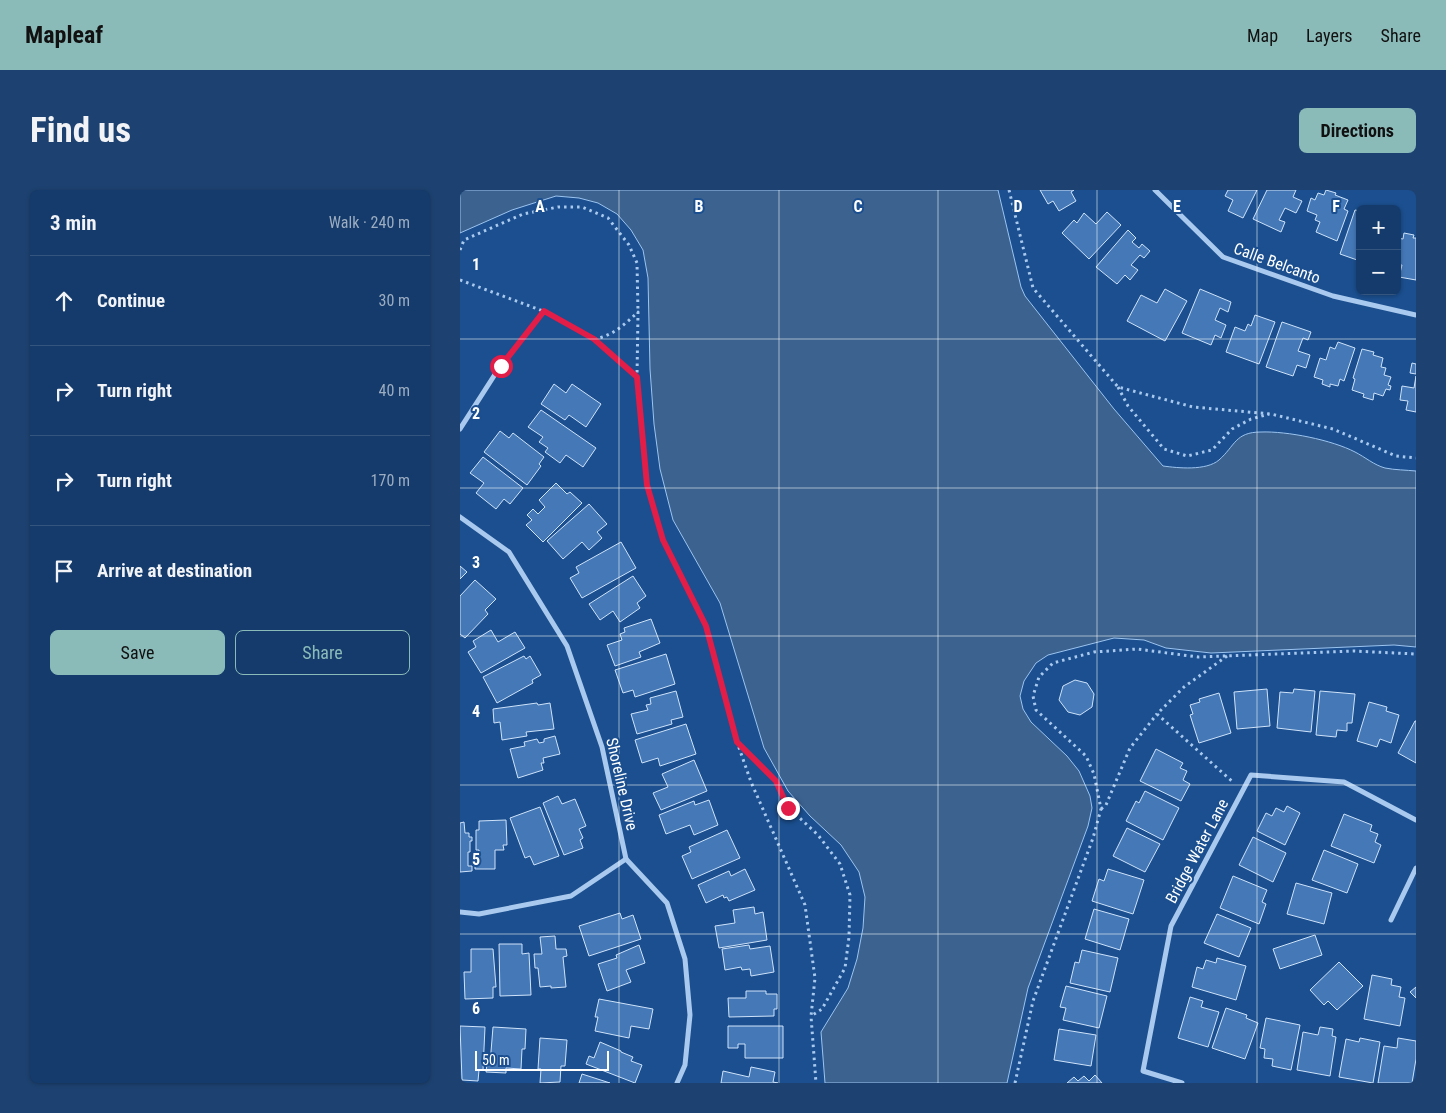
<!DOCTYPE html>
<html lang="en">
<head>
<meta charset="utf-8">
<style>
	body { margin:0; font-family:"Roboto Condensed",sans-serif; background:#1d4271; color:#f1f3f6 }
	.controls { position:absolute; right:15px; top:15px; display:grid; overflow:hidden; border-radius:8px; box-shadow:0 1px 4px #0004 }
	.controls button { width:45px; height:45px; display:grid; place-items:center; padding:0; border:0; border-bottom:1px solid #33557e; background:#143b6b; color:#f1f3f6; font:25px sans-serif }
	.scale { position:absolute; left:15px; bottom:12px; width:134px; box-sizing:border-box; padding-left:5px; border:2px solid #fff; border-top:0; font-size:14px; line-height:18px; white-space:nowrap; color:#fff; -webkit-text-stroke:4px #1b4f8f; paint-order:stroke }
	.stop { position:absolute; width:15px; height:15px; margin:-11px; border:4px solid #e11d48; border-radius:50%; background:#fff }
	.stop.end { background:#e11d48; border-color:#fff; box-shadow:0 1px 5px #0008 }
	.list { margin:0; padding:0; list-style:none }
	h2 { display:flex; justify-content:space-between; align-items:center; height:65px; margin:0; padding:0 20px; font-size:21px }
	h2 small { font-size:16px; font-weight:400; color:#9dadc1 }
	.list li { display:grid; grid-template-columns:32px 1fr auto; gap:15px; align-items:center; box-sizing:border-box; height:90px; padding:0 20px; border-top:1px solid #33557e }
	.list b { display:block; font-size:19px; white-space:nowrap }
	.list em { font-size:16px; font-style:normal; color:#9dadc1 }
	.actions { display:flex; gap:10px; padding:15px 20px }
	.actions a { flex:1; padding:11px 0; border:1px solid #8bbbb9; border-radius:8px; text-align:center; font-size:18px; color:#8bbbb9 }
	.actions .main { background:#8bbbb9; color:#111 }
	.icon { flex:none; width:28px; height:28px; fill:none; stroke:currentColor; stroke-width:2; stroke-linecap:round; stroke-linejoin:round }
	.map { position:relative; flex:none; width:956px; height:893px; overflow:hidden; border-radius:8px }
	header { display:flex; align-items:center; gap:30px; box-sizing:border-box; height:70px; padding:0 25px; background:#8bbbb9; color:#111 }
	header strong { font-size:24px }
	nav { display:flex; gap:28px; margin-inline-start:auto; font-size:18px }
	.intro { display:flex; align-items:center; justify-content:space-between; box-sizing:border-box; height:120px; padding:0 30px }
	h1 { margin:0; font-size:35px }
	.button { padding:12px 22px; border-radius:8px; background:#8bbbb9; color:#111; font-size:18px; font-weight:700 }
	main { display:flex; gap:30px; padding:0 30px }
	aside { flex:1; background:#143b6b; border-radius:8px; box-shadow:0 1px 4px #0004 }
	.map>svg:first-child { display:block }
</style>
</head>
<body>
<header>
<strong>Mapleaf</strong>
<nav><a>Map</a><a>Layers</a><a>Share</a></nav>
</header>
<div class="intro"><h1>Find us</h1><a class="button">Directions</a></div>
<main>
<aside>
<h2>3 min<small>Walk · 240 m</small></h2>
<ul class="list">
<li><svg class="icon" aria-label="ahead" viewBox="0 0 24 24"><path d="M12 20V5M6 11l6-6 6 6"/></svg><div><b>Continue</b></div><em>30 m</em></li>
<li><svg class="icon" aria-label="right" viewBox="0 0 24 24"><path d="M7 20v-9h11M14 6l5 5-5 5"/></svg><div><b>Turn right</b></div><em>40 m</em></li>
<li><svg class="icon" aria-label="right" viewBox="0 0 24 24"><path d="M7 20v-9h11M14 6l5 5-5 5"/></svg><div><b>Turn right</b></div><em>170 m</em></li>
<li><svg class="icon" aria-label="arrive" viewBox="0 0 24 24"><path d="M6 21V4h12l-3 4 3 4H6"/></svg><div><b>Arrive at destination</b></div></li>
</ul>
<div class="actions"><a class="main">Save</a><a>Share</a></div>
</aside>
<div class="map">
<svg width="956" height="893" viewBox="0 0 956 893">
	<rect width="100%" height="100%" fill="#1b4f8f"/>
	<!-- water -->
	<path fill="#3c6290" stroke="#9cc4f0" d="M0,0H538L561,97L565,106L654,219L703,276C718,278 746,281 759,270C775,256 775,242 801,242C827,241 872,250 895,262C905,267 914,275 925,278C935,280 946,280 956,281V457L934,455L751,463L706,458L684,450L654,448L588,465L576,473L564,491L560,506L563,519L571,532L607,566L619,581L630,606L632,618L628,636L568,798L547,893H365L361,842L388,798L397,769L403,738L405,707L399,682L381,655L350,626L328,601L304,558L260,413L213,330L200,279L194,234L190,179L188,88L183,60L171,40L157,24L138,13L119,8L96,6L52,20L0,43Z"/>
	<!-- building -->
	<g fill="#4478b7" stroke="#cfe3fa">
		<polygon points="580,0 614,0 611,2 616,11 599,21 593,11 588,14"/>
		<polygon points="768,0 797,0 783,28 768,21 773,10 765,6"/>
		<polygon points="807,0 836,0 833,7 842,11 836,23 825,18 819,30 825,32 821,42 793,29"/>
		<polygon points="866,0 876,3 875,5 888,10 884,19 888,21 877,51 856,42 860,32 855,30 857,25 847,21 851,8 855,10 858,3 864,5"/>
		<polygon points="895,20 900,21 900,71 880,64"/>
		<polygon points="647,22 661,35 629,69 602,43 614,30 617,33 624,23 636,34"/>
		<polygon points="668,40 676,48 672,52 679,58 682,54 690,61 684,68 680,65 671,75 678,80 670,90 665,85 657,94 636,77"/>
		<polygon points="944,43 954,45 953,48 956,48 956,90 939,87 942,75 937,75 937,48 943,49"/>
		<polygon points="705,99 727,111 705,151 667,131 681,105 697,113"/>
		<polygon points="740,99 771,112 768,122 760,118 755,130 766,135 761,148 755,145 751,155 722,143"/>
		<polygon points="795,125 815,132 799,174 766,162 775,137 785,141 788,134 791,136"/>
		<polygon points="822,132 851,142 848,150 843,148 838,161 850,165 846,178 837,175 833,186 806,177"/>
		<polygon points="878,152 895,158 884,191 880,189 878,196 870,194 870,197 862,194 863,190 854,187 860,168 866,170 870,157 875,159"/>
		<polygon points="902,159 914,162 913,165 923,168 921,177 926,178 924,185 931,187 928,195 931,196 930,200 926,199 923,206 914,203 913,210 903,207 904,204 892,200 895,189 893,188"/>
		<polygon points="952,173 956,174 956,184 950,183"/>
		<polygon points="956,186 956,222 946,220 948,211 940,210 942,196 954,198"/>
		<polygon points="94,194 106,203 112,194 141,214 126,237 109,225 105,230 81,214"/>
		<polygon points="81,220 136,258 123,277 106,265 100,273 85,262 88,258 79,252 83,247 68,237"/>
		<polygon points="40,241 49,248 53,243 84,267 79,274 81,276 67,295 24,262"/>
		<polygon points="23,267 63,298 50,314 44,309 36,319 16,303 24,293 10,283"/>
		<polygon points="96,293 107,304 110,302 122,313 83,352 66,335 72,330 67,325 73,319 78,324 85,317 79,310"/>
		<polygon points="129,314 147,334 137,342 142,348 129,360 122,352 103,369 87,351"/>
		<polygon points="161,352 176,378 122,408 110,388 119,383 116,377"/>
		<polygon points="0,376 7,382 0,389"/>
		<polygon points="173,386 186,406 177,413 180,418 160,432 153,421 140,430 129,414"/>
		<polygon points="15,390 36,409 25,420 28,424 5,448 0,444 0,406"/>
		<polygon points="191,429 200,453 179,462 181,467 155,476 147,455 162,450 160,444 165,442 164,438"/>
		<polygon points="31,440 38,452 55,442 65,458 21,483 8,462 16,457 13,451"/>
		<polygon points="206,464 215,494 175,507 173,500 163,503 155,480"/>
		<polygon points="64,466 66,469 70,466 81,485 72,490 73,493 37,513 23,487"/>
		<polygon points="615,490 627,493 634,504 632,517 620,525 608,522 599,510 603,496"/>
		<polygon points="807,499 810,536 777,539 774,502"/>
		<polygon points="834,499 855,501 851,542 817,538 820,502 833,503"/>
		<polygon points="216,501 223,527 211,530 212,534 177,544 171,524 188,520 186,515 191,514 190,508"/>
		<polygon points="860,501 895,504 892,533 887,533 887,541 877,540 876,547 856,545"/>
		<polygon points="759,503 771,543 739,553 730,525 733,524 730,515 740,512 739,509"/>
		<polygon points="909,512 927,517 926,521 939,525 931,553 920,549 917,557 897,551"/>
		<polygon points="77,513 78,515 90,513 94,539 66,542 67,546 42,550 40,532 34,533 33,519"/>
		<polygon points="955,531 956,531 956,573 938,563"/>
		<polygon points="226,534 236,564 200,576 198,568 182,573 175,550"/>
		<polygon points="95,546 100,564 83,568 84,573 81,573 83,580 58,588 50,559 65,556 64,552 77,549 79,553 84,552 84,549"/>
		<polygon points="696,559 723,573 720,578 727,581 723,590 730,594 721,611 680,591"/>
		<polygon points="234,570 247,601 201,620 193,603 208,597 202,584"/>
		<polygon points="685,601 719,618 703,650 666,631 676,611 679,613"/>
		<polygon points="98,606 102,614 115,609 126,636 119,639 123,648 120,650 123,658 104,665 83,613"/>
		<polygon points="249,610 258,635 234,645 230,635 206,644 199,625 234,611 235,615"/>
		<polygon points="827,616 840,623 825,655 797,641 806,623 812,626 816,618 824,622"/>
		<polygon points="80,617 99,666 74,675 70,666 65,668 50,628"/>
		<polygon points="884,624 912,635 910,641 918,644 915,652 921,655 914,673 871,656"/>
		<polygon points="46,630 47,655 43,655 44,660 35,660 35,679 15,679 15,668 19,668 19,660 16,660 16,640 19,640 19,631"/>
		<polygon points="4,632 5,643 9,643 9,647 12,647 12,651 10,651 10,662 8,662 8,676 12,676 12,681 0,682 0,633"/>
		<polygon points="667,638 700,654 685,682 653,666"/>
		<polygon points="267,640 280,668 232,689 222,666 231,662 229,657"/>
		<polygon points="793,647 826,663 813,692 779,675"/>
		<polygon points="864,660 898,674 887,703 852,690"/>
		<polygon points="285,679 295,700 269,711 267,707 264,708 263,705 246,713 238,695 269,681 271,686"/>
		<polygon points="648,679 684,690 673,724 632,711 639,689 644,691"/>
		<polygon points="773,686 807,700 802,712 806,714 799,734 760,718"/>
		<polygon points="836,693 872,703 864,734 827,724"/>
		<polygon points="294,717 295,724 303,722 307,750 259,758 255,736 275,733 273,720"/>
		<polygon points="634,719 669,729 660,760 625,749"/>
		<polygon points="160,723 162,729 173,725 181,749 129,766 119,736"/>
		<polygon points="757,724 791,738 779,767 744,753"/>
		<polygon points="855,745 862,765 820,779 813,759"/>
		<polygon points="95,746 96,759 106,759 107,766 103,767 106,797 91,798 91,796 80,797 78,778 75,778 74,764 82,764 80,747"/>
		<polygon points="39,754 62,754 62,764 69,763 71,805 40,806"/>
		<polygon points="179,755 185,773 166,780 171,792 147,801 138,774 157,768 156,765"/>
		<polygon points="289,755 290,759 310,756 314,782 291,786 290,779 282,780 281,777 265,780 262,759"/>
		<polygon points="11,759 33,759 36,797 33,797 33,808 5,809 4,782 11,782"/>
		<polygon points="622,760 658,768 650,802 610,793 615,772 619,773"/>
		<polygon points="757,768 786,776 776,810 732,797 737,777 743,779 746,770 756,773"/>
		<polygon points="879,772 903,796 877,820 868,811 864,815 850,800"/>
		<polygon points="912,785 932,789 931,795 941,797 939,807 945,808 940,836 904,829"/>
		<polygon points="606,796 647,806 639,838 603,830 606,818 600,817"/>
		<polygon points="956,797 956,808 950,802"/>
		<polygon points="286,801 306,801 306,804 317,804 317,819 314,819 314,826 269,827 268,808 286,808"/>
		<polygon points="730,807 743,811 741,817 759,822 748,857 718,848"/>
		<polygon points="139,809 193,819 189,839 171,836 169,848 135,841 138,827 135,827"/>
		<polygon points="766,818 787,825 786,828 798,833 785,869 752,858"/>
		<polygon points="806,828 840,835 831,880 812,876 813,869 804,868 805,859 800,858"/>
		<polygon points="0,836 25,837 23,880 19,880 18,891 2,890"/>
		<polygon points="268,836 323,836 323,868 285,868 285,854 278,854 278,858 268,858"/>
		<polygon points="33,837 66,839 65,859 62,859 61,879 46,878 46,883 26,882 27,874 30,874"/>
		<polygon points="860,837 873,839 872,846 876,847 870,886 837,880 843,842 858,845"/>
		<polygon points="599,839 636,845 631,876 594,870"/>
		<polygon points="80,848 107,850 105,876 101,876 100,892 80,893 81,879 78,879"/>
		<polygon points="900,848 920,852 913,893 879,887 886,849 899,852"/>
		<polygon points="938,848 956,851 956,869 952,893 918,893 924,856 937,858"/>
		<polygon points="140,852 161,861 161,862 173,867 171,871 182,875 175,893 126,874 129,866 134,868"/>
		<polygon points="291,877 315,882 313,892 318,893 261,893 263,881 289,887"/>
		<polygon points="122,884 150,893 119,893"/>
		<polygon points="635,885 642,893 607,893 614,887 618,891 624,886 629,891"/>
	</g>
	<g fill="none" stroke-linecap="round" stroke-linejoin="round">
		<!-- path -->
		<g stroke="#a9c9ee" stroke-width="3" stroke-dasharray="2.5 4" stroke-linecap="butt">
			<polyline points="549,0 573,98 658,197 733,217 811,224 873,239 936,266 956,268"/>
			<polyline points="0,60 4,50 63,24 98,17 122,17 148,28 169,55 177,73 178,122"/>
			<polyline points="0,90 83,121 134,149 177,187 187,295 203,350 246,436 277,552 291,592 345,715 355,788 351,826 356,893"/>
			<path d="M134,149C153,146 165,134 178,122L177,187"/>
			<polyline points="47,168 83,121"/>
			<polyline points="658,197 668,216 704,259 727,266 752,260 772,239 791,229 809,224"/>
			<polyline points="767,466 724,497 697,524 774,593"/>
			<polyline points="279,554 316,591 329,618 358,645 380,674 390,705 389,747 385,778 362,819 351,826"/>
			<polyline points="641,619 646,615 670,558 697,524"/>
			<polyline points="555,893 573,811 633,648 641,619 634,584 626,566 576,520 573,506 579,487 593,473 634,462 677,459 738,467 893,461 956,464"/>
		</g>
		<!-- street -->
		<g stroke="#a9c9ee" stroke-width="5">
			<polyline points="695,0 763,67 873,106 956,125"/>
			<polyline points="0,239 41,175"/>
			<polyline points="0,327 49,362 107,456 142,557 166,669 207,713 225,769 230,825 225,875 217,893"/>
			<polyline points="0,722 19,724 111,706 166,669"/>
			<polyline points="931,730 956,678"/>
			<polyline points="722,893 683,881 711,736 791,585 884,592 956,630"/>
		</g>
	</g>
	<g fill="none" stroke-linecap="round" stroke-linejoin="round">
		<!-- route -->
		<polyline stroke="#e11d48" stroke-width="6" points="41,176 84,121 134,149 177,187 187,295 203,350 246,436 277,552 316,591 328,618"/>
	</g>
	<!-- grid -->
	<path fill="none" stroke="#fff" stroke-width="1" stroke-opacity="0.55" d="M159,0V893M319,0V893M478,0V893M637,0V893M797,0V893M0,149H956M0,298H956M0,446H956M0,595H956M0,744H956"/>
	<g text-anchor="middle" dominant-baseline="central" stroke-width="4" stroke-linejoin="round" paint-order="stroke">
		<!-- street labels -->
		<g font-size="16" fill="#fff" stroke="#1b4f8f">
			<text transform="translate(817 73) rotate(20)">Calle Belcanto</text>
			<text transform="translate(162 594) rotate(77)">Shoreline Drive</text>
			<text transform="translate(737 661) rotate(-62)">Bridge Water Lane</text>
		</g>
	</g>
	<g font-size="16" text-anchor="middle" font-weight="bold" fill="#fff" stroke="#1b4f8f" stroke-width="4" stroke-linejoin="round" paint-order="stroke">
		<text x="80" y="22">A</text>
		<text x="239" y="22">B</text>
		<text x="398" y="22">C</text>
		<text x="558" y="22">D</text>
		<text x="717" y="22">E</text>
		<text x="876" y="22">F</text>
		<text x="16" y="80">1</text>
		<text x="16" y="229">2</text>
		<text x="16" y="378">3</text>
		<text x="16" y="527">4</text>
		<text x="16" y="675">5</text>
		<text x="16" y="824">6</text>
	</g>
</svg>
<div class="controls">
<button>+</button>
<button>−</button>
</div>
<div class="scale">50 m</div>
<div class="stop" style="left:41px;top:176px"></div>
<div class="stop end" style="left:328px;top:618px"></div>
</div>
</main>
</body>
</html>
